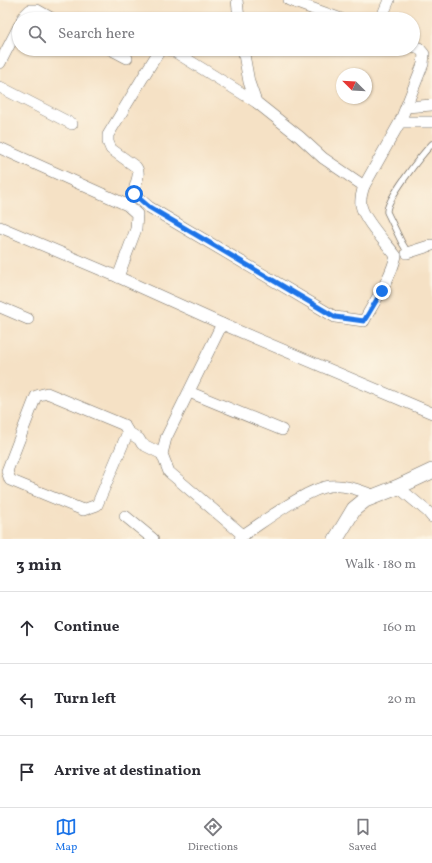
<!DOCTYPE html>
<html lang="en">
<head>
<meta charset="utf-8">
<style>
	body { margin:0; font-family:Vollkorn,serif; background:#f7f7f7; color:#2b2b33 }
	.compass { position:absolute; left:336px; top:68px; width:36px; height:36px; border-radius:50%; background:#fff; box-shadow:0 1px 3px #0004; rotate:294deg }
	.stop { position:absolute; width:12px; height:12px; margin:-9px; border:3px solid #1a73e8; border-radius:50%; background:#fff }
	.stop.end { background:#1a73e8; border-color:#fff; box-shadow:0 1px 4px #0008 }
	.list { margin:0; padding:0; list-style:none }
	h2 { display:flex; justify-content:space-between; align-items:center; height:52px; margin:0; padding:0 16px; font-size:17px }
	h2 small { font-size:13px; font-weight:400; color:#7c7c81 }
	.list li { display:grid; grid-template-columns:26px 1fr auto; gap:12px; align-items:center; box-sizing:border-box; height:72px; padding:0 16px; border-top:1px solid #e1e1e2 }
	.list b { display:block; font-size:15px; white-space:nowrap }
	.list em { font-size:13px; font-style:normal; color:#7c7c81 }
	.icon { flex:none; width:22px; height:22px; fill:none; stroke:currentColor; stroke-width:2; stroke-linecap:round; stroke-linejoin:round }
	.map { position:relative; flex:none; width:432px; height:539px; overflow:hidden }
	.search { position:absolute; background:#fff; box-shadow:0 1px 3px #0004; left:12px; right:12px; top:12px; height:44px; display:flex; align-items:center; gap:10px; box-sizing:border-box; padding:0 14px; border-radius:22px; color:#7c7c81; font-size:15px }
	.sheet { height:268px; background:#fff }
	nav { display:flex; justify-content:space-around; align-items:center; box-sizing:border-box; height:56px; border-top:1px solid #e1e1e2; background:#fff; font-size:11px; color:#7c7c81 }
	nav a { display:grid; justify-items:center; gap:2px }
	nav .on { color:#1a73e8 }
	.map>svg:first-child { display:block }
</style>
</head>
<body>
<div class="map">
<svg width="432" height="539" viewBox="0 0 432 539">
	<rect width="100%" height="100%" fill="#fcf5e5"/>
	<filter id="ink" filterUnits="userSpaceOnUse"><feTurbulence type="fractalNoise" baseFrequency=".025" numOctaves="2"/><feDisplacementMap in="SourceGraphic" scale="8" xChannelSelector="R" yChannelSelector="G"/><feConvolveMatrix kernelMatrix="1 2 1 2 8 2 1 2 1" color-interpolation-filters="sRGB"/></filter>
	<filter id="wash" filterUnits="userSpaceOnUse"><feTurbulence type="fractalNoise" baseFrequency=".012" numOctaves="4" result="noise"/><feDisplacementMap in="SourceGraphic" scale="16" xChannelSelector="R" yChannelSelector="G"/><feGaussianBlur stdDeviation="0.9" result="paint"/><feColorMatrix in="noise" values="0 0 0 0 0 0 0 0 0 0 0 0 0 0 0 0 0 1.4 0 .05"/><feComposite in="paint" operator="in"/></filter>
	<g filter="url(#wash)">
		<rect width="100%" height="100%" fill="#f5e1c5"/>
	</g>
	<g filter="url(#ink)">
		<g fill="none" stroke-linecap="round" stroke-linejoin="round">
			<defs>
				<path id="lane" d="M408,253L402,243L387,212C386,200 422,154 432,144"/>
				<g id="street">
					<polyline points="237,0 239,19"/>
					<polyline points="289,0 341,19"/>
					<polyline points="22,19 25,15 30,10 37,10 53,19"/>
					<polyline points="381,19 389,0"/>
					<polyline points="110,49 127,58"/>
					<path d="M164,49L158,53L148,69L108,135V142L111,149L136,167C142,175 134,183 134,194L149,207L335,317L364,321C375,300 390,280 396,256C387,244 363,219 361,205C360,199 362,192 364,186L400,122L423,64L424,54L419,48L413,46"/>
					<polyline points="167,49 172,50 256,102"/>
					<polyline points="243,49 249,82 256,102 300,137 323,158 364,186"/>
					<polyline points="0,63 19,26"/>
					<polyline points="0,87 72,124"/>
					<polyline points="406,107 432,105"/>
					<polyline points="400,122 432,122"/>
					<polyline points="0,148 127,205 137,214 136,229 118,277"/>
					<polyline points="0,227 118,277 222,324 432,413"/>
					<polyline points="407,253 432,245"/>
					<polyline points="0,307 28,319"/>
					<polyline points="222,324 166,438 162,454 169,472 243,535"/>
					<polyline points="189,392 282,430"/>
					<polygon points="47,393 124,425 128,432 97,505 83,510 10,480 7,471 36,396"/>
					<polyline points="128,432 139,439 142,444 162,454"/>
					<polyline points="398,487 428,512 432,517"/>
					<polyline points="125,516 153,539"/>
					<path d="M240,539L243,535C265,521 306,489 330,486C344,484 362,491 375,496"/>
				</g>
				<polyline id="secondary" points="336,539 354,509 365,500 398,487 432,471"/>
			</defs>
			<!-- lane casing -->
			<use href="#lane" stroke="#726b61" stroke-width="7"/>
			<!-- street casing -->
			<use href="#street" stroke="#726b61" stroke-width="12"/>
			<!-- secondary casing -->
			<use href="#secondary" stroke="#726b61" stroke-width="16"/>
			<!-- lane -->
			<use href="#lane" stroke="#fff" stroke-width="5.5"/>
			<!-- street -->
			<use href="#street" stroke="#fff" stroke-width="11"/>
			<!-- secondary -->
			<use href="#secondary" stroke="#fff" stroke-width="15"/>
		</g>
	</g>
	<g fill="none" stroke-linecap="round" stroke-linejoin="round" filter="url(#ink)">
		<!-- route -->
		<polyline stroke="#1a73e8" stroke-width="5" points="134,194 149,207 335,317 364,321 382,291"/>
	</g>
</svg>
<svg class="compass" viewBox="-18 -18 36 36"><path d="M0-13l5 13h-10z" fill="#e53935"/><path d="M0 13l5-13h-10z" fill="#7c7c81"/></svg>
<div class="stop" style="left:134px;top:194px"></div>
<div class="stop end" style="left:382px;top:291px"></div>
<div class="search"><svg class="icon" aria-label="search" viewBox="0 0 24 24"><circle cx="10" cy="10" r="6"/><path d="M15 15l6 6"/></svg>Search here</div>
</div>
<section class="sheet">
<h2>3 min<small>Walk · 180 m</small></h2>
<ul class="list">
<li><svg class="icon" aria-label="ahead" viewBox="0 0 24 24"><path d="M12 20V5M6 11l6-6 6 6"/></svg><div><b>Continue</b></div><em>160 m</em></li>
<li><svg class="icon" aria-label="left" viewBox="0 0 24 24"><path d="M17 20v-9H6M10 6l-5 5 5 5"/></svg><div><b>Turn left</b></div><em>20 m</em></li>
<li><svg class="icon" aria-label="arrive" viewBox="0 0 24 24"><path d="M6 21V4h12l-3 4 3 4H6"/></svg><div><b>Arrive at destination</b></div></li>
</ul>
</section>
<nav>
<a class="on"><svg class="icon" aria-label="map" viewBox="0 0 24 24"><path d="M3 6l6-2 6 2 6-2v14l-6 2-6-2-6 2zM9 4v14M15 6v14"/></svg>Map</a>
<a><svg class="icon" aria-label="directions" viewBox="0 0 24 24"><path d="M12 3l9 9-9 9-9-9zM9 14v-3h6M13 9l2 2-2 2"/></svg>Directions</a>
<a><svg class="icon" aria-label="saved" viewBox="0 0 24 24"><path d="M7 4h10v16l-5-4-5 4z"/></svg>Saved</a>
</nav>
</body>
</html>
